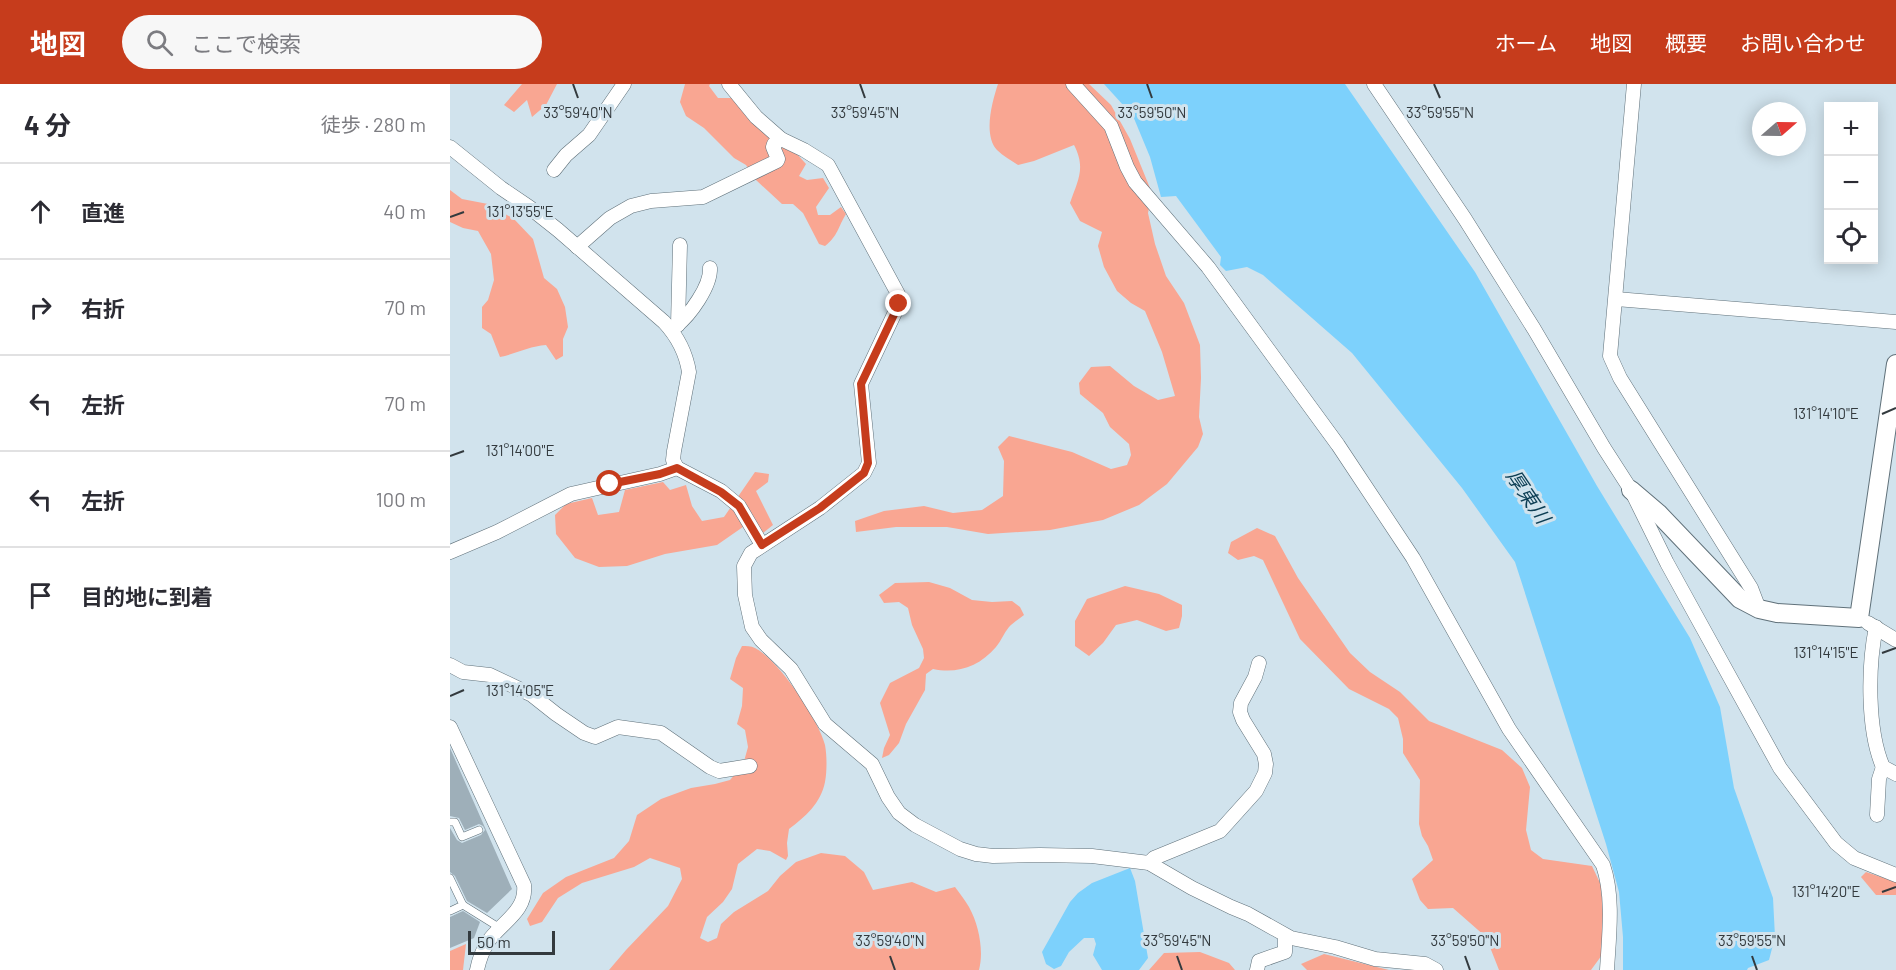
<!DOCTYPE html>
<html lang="ja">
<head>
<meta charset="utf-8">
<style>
	body { margin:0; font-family:Barlow,"Noto Sans JP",sans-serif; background:#f7f7f7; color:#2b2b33 }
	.controls { position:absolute; right:18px; top:18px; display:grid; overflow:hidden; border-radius:0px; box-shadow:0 3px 15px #0003 }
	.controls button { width:54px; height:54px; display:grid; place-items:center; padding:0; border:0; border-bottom:2px solid #e1e1e2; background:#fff; color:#2b2b33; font:30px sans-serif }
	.compass { position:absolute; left:1302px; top:18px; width:54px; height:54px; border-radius:50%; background:#fff; box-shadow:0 3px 15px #0003; rotate:70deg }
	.scale { position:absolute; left:18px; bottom:15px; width:87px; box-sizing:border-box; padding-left:6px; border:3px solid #333a3e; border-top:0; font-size:16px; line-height:21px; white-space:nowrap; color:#333a3e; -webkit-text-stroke:4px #d1e3ed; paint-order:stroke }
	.stop { position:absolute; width:18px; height:18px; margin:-14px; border:4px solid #c63c1c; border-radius:50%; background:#fff }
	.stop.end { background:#c63c1c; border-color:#fff; box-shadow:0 2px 6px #0008 }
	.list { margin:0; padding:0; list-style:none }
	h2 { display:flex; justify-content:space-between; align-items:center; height:78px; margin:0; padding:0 24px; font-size:26px }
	h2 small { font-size:20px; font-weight:400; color:#7c7c81 }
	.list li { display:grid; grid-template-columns:39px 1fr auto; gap:18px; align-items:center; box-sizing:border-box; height:96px; padding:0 24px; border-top:2px solid #e1e1e2 }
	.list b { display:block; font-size:22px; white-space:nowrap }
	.list em { font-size:20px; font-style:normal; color:#7c7c81 }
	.icon { flex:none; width:33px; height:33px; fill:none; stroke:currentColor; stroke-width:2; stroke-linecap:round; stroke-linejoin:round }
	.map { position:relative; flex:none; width:1446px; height:886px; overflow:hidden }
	header { display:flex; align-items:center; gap:36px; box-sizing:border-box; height:84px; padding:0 30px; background:#c63c1c; color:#fff }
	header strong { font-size:28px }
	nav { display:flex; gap:33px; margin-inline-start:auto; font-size:21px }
	.search { width:420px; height:54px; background:#f7f7f7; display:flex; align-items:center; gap:15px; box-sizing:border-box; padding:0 21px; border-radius:33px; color:#7c7c81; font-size:22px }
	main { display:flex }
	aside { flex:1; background:#fff }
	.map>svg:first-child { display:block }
</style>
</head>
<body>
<header>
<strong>地図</strong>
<div class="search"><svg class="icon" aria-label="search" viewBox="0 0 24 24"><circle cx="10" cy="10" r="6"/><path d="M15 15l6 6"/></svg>ここで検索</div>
<nav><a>ホーム</a><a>地図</a><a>概要</a><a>お問い合わせ</a></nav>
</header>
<main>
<aside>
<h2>4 分<small>徒歩 · 280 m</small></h2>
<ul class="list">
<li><svg class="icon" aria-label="ahead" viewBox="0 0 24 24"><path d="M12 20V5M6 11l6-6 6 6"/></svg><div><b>直進</b></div><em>40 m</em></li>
<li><svg class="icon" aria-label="right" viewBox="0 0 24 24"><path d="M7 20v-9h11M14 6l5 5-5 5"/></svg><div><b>右折</b></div><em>70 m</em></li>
<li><svg class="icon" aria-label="left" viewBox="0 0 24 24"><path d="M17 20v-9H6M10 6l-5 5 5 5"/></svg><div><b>左折</b></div><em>70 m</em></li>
<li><svg class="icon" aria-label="left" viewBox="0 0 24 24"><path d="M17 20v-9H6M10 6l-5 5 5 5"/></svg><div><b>左折</b></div><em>100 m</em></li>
<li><svg class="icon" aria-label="arrive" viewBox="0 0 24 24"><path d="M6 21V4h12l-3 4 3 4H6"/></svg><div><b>目的地に到着</b></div></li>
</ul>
</aside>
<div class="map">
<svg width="1446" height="886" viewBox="0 0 1446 886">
	<rect width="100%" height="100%" fill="#d1e3ed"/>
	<!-- green -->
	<g fill="#f9a692">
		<polygon points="72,0 107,0 96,21 82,33 77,16 64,28 54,21"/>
		<path d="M235,0H260L259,2L268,14H282L317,50L346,69L356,80L349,92L357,96L373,94L379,104L366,123L368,131H380L391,123L396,130C388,143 388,152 375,162L369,160L353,129L343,120H332L306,96L296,81L284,74L254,44L236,32L230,18Z"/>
		<path d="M548,0H639L661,21L680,55L702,109L698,129L705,160L716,192L734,219L750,261L751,294L749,333L753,350L748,363L717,400L689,421L653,436L600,446L538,450L497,443H446L406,448L405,437L434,427L474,422L503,429L532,426L553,412L554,377L548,363L559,352L622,368L661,385L677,381L681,371L679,360L660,343L653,329L630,310L629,299L641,283L660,282L684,302L708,316L725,312L712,268L695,227L681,219L667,207L654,183L648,162L652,148L630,137L620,119C628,96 636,84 624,61L584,77L568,81C561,76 553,72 547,66C533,51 542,18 548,0Z"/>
		<path d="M0,106L12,115L38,120L64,135L83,155L94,194L107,205L115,223L118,243L113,255V272L106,276L96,261C80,262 65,270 50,273L41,250L32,244V223L38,216L44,196L41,170L28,147L13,144L0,138Z"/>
		<polygon points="305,388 319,390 318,398 306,407 323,441 313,449 303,436 267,461 215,470 177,482 149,483 125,474 106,450 105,431 116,420 142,414 148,431 169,428 175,406 213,398 220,406 236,401 242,422 252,437 274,433"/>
		<polygon points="807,444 825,452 848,494 900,569 920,588 950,608 979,637 1052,666 1072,684 1080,703 1076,746 1081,766 1093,775 1142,782 1151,801 1153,831 1152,871 1141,886 1049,886 1036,853 1003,824 978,825 970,816 962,795 983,776 978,762 972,752 969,740 970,696 953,669 953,655 948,634 939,625 899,605 850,555 813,476 804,472 788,476 778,469 781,458"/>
		<path d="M479,498L500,504L522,516L542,518L562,517L570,523L574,531C569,535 563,539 559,543C554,549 551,557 546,563C529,583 507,590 483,585L476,590L475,606L456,640L449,659L439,671L432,674L434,664L440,651L430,619L440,599L469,584L474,574L473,565L462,541L458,524L449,518L434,519L429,511L445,499Z"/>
		<polygon points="675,502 709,510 732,521 732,532 729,544 716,547 687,536 666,541 653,559 639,572 625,562 625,537 637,515"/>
		<path d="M292,562C296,562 301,562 305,564C328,575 369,636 375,661C377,672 377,687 375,698C371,719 355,733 339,745L337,759L338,772L336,776L320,767L307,765L288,780L282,805L273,818L257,833L250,854L258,858L267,854L271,840L284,828L318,807L330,792L346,778L371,769L395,772L414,788L423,806L462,798L486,808L505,803C510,810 515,816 519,823C529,841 534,867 529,886H159L176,866L218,822L232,795L230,784L200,774L184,783L132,799L108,814L92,838L80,842L77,835L93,809L116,793L164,774L179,757L187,731L211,715L241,704L265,700L280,696L293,681L298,663L295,646L287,640L292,622L293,604L280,595L286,574Z"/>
		<polygon points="1416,788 1446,798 1446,811 1426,811 1411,793"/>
		<polygon points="16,860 13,886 0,886 0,867"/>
		<polygon points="750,868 779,879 785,886 699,886 714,869"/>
		<polygon points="874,870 939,886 857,886 851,880"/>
	</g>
	<!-- water -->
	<g fill="#7dd1fc">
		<polygon points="654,0 895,0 1025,188 1147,402 1240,554 1270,623 1284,704 1323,814 1325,853 1319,876 1298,884 1297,886 1173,886 1173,853 1169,808 1156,760 1065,478 1012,404 902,269 813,191 797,183 776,187 770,181 771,173 726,112 711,113 700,73 683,32"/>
		<polygon points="680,784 685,797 698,874 689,886 652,886 643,871 646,860 644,854 634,854 619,868 611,882 604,885 596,880 592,868 620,818 628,809 642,799"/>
	</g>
	<!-- building -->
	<g fill="#9eafb9">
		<polygon points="0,664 62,805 37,829 17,817 5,792 0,788 0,744 7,756 12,759 31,751 35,746 33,742 29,740 15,746 9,734 0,732"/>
		<polygon points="13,827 30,838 24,854 0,864 0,833"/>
	</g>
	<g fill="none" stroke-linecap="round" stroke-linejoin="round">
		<defs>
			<g id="service">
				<polyline points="0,738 5,738 12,753 29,746"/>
				<polyline points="0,794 13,821 0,827"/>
				<polyline points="13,821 50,844"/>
			</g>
			<g id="minor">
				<polyline points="279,0 306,33 331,55 354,66 378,81 448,210 449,220 411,300 419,379 414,389 370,424 301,469 294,482 295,511 302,543 311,556 341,585 375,640 422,680 438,713 449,729 465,741 510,765 526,770 543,772 590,771 642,772 699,779 742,804 781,823 798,830 841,854 885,863 925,875 975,880 986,886"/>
				<path d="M623,0L661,42L677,83L685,98L758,183L888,361L963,474L1059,645L1153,781C1164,813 1159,852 1157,886"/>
				<polyline points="924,0 1015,135 1084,245 1154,364 1181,406 1217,479 1330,684 1386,759 1404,774 1446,791"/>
				<polyline points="1184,0 1160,272 1170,294 1301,504 1309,525"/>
				<path d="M0,63L51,104L79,123L108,146L214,238C227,252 236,269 239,288L224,367L223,376L227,384L271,407L289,422L312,461"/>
				<polyline points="104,86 116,71 139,51 174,0"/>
				<polyline points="127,163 160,134 181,122 201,117 253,113 327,77 328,75 323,63 324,60 331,55"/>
				<polyline points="1166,215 1446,238"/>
				<polyline points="228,241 230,161"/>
				<path d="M226,242C240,231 261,202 260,184"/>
				<polyline points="0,468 47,448 121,410 210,390 227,384"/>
				<polyline points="1418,539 1446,556"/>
				<path d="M1426,543C1418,582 1417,646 1433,683L1446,690"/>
				<polyline points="0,581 13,588 40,591 82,611 106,630 134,649 145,653 168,643 211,649 260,683 269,687 300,682"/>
				<path d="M0,643L74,801C77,828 50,839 37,859C32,868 29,876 27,886"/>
				<polyline points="1427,731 1429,695 1433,683"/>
				<polyline points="699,779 704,774 770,747 806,707 815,689 816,680 814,670 793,636 790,628 791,619 805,593 809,579"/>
				<polyline points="807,886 809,877 835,868 835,852"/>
			</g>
			<polyline id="tertiary" points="1181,406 1208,429 1290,515 1309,525 1327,529 1409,534 1446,280"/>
		</defs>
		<!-- service casing -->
		<use href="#service" stroke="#60717a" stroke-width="8"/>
		<!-- minor casing -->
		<use href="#minor" stroke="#60717a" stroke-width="15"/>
		<!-- tertiary casing -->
		<use href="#tertiary" stroke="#60717a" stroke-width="20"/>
		<!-- service -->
		<use href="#service" stroke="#fff" stroke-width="7"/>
		<!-- minor -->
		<use href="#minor" stroke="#fff" stroke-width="14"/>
		<!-- tertiary -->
		<use href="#tertiary" stroke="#fff" stroke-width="18"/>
	</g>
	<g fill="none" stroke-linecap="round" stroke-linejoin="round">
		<!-- route -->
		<polyline stroke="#c63c1c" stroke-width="8" points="160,400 210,390 227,384 271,408 289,422 312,461 370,424 414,389 418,379 411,300 449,220"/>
	</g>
	<!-- ticks -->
	<path fill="none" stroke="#333a3e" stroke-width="2" d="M123,0L128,14M410,0L415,14M697,0L702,14M984,0L990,14M0,133L14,128M1432,330L1446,324M0,372L14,367M1432,569L1446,564M0,612L14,606M1432,808L1446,803M440,872L445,886M727,872L732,886M1015,872L1020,886M1302,872L1307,886"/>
	<g text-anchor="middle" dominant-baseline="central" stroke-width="6" stroke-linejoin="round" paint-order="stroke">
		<!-- water labels -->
		<g font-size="20" font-style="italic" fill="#0b3d53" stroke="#d1e3ed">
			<text transform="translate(1079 412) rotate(56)">厚東川</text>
		</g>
	</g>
	<g font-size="15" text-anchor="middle" fill="#333a3e" stroke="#d1e3ed" stroke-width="6" stroke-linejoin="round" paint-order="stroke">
		<text x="128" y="34">33°59'40"N</text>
		<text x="415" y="34">33°59'45"N</text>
		<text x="702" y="34">33°59'50"N</text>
		<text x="990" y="34">33°59'55"N</text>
		<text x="70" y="133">131°13'55"E</text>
		<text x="1376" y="335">131°14'10"E</text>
		<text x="70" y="372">131°14'00"E</text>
		<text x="1376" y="574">131°14'15"E</text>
		<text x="70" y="612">131°14'05"E</text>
		<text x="1376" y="813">131°14'20"E</text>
		<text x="440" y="862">33°59'40"N</text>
		<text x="727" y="862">33°59'45"N</text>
		<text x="1015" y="862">33°59'50"N</text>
		<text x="1302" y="862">33°59'55"N</text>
	</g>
</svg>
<div class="controls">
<button>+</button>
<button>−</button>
<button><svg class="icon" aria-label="locate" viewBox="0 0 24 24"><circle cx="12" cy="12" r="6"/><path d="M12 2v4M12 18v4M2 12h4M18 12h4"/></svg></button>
</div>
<svg class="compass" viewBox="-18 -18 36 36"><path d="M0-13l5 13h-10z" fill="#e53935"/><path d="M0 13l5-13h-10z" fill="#7c7c81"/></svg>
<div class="scale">50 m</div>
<div class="stop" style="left:160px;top:400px"></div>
<div class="stop end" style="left:449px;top:220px"></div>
</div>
</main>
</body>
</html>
